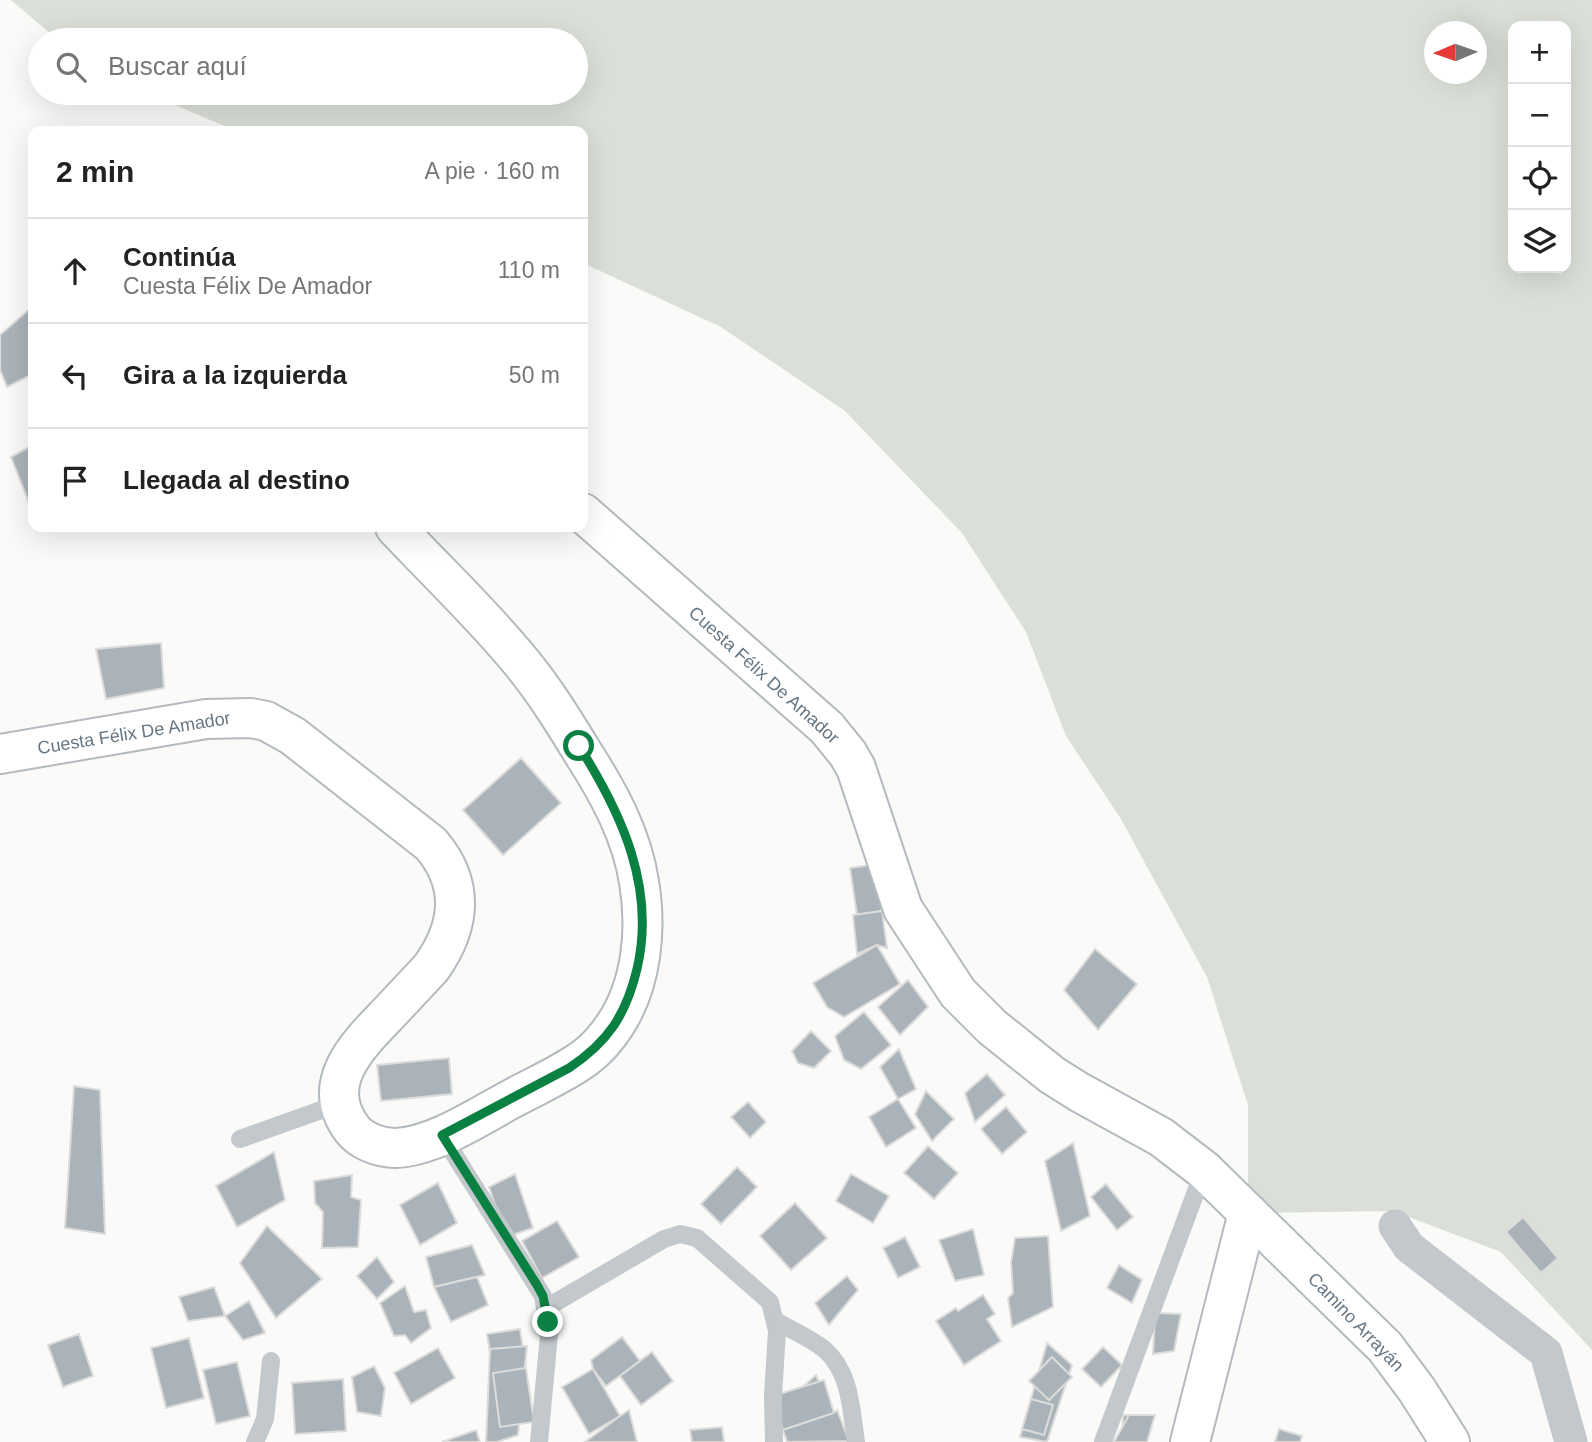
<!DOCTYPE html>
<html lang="es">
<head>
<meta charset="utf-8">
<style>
	body { margin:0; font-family:Helvetica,sans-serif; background:#f2f2f2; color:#222 }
	.controls { position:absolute; right:21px; top:21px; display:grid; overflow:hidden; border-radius:14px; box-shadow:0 7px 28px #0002 }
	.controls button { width:63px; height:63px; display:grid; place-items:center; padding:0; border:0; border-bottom:2px solid #e0e0e0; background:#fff; color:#222; font:35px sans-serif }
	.compass { position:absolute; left:1424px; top:21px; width:63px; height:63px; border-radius:50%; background:#fff; box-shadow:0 7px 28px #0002; rotate:268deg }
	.stop { position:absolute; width:21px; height:21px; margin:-16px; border:5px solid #0b8043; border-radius:50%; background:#fff }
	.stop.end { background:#0b8043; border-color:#fff; box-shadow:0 2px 7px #0008 }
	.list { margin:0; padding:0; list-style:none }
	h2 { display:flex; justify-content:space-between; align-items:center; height:91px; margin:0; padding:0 28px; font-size:30px }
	h2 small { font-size:23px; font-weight:400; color:#767676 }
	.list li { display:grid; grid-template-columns:46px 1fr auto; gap:21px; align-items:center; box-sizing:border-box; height:105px; padding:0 28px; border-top:2px solid #e0e0e0 }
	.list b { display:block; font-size:26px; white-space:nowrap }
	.list p { margin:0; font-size:23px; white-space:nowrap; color:#767676 }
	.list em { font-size:23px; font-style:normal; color:#767676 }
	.icon { flex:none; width:38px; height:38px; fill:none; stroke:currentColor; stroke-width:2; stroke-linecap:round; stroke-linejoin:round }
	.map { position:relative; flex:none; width:1592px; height:1442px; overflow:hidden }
	.search { position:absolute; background:#fff; box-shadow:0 7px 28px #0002; left:28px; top:28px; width:560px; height:77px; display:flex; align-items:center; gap:18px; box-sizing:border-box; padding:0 24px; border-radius:38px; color:#767676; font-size:26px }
	.panel { position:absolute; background:#fff; box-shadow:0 7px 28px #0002; left:28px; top:126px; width:560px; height:406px; border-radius:14px }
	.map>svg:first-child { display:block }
</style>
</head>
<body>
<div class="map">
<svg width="1592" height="1442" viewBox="0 0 1592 1442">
	<rect width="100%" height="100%" fill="#fafaf8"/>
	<!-- green -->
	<path fill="#dadfd7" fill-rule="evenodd" d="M11,0H1592V1350L1501,1252L1393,1211L1248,1213V1105L1207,977L1121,819L1066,736L1026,632L962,533L845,411L721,327L583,263V131H236L147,93H576V40H58ZM1513,26H1566V268H1513ZM1434,32H1476V74H1434Z"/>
	<!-- building -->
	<g fill="#aab3b9" stroke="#dcdcda" stroke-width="2">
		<polygon points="33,306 33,374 7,387 0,370 0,335"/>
		<polygon points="33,445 33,513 11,457"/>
		<polygon points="161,643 164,688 106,699 96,649"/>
		<polygon points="521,758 561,803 503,855 463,810"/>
		<polygon points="876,864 882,911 857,915 850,868"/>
		<polygon points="882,911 887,948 877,945 857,954 853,915"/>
		<polygon points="877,945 900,984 844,1017 827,1007 813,983"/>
		<polygon points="1095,949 1137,984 1098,1030 1064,990"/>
		<polygon points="908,980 928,1007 900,1035 878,1007"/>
		<polygon points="864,1012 891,1045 861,1069 844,1060 835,1036"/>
		<polygon points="811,1031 831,1051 814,1068 798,1063 792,1051"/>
		<polygon points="899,1049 916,1089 898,1099 880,1067"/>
		<polygon points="449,1058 452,1094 381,1101 377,1065"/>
		<polygon points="987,1074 1005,1095 975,1122 965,1093"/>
		<polygon points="74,1086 100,1090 105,1234 65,1228"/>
		<polygon points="926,1091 954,1119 932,1141 915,1114"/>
		<polygon points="898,1099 916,1128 886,1147 869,1117"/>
		<polygon points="748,1102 766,1122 750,1138 731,1117"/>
		<polygon points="1006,1107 1027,1132 1002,1154 981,1129"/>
		<polygon points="1073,1143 1090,1216 1061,1231 1045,1161"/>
		<polygon points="928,1146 958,1173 934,1199 904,1173"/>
		<polygon points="274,1152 285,1200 237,1227 216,1186"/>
		<polygon points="737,1167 757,1187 721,1224 701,1204"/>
		<polygon points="515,1174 533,1228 506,1237 489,1187"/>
		<polygon points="851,1174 889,1196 873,1223 836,1201"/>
		<polygon points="352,1175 351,1197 361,1200 358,1247 322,1248 323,1212 315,1203 314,1181"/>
		<polygon points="438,1183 457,1223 420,1245 400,1205"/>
		<polygon points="1106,1184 1133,1217 1117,1230 1091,1197"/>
		<polygon points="795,1203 827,1238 791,1270 760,1236"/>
		<polygon points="1523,1217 1558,1258 1541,1273 1506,1232"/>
		<polygon points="557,1221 579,1257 542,1278 522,1241"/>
		<polygon points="267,1226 322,1279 276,1318 240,1263"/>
		<polygon points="973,1229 984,1275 955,1281 939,1240"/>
		<polygon points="1048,1236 1053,1307 1012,1327 1008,1298 1013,1293 1011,1262 1015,1238"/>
		<polygon points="905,1237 920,1267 898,1278 883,1248"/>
		<polygon points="472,1245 485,1275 434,1287 426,1257"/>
		<polygon points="377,1257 394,1282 377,1299 357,1276"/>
		<polygon points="1119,1265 1142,1280 1132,1303 1107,1288"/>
		<polygon points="847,1276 858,1290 829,1325 815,1303"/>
		<polygon points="477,1277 488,1305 451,1322 434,1287"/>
		<polygon points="405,1286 414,1312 426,1310 431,1328 411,1343 405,1335 394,1336 380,1303"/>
		<polygon points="214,1287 225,1316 188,1321 179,1297"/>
		<polygon points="983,1295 995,1314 987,1319 1001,1341 964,1365 936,1321 956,1308 958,1311"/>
		<polygon points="249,1301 265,1333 243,1340 225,1316"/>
		<polygon points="1155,1313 1181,1314 1174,1351 1153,1354"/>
		<polygon points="520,1329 526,1368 493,1373 487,1334"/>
		<polygon points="79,1334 93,1376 63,1387 48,1345"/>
		<polygon points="622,1337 640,1361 606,1386 593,1369 591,1360"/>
		<polygon points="189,1338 204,1398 166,1408 151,1348"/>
		<polygon points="1047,1343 1072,1365 1047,1442 1020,1437"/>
		<polygon points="527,1346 518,1435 497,1442 486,1442 490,1349"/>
		<polygon points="1103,1347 1122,1365 1101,1387 1082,1369"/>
		<polygon points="438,1348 455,1378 411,1404 394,1373"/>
		<polygon points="652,1352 673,1381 641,1405 620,1376"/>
		<polygon points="1052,1357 1072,1377 1049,1400 1029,1381"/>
		<polygon points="237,1362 250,1416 216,1424 203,1370"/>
		<polygon points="374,1366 385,1388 381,1416 357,1412 352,1377"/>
		<polygon points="526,1368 534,1422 500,1427 493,1373"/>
		<polygon points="593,1369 620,1416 589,1434 562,1387"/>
		<polygon points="816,1375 843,1442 791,1442 785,1403"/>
		<polygon points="343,1379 346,1431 295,1434 292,1383"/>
		<polygon points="824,1380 834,1413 783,1430 773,1396"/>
		<polygon points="1031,1399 1053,1405 1044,1435 1022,1429"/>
		<polygon points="629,1410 637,1442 585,1442 620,1416"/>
		<polygon points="837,1410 849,1441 787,1442 783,1430 834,1413"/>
		<polygon points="1123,1415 1146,1416 1145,1442 1122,1442"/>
		<polygon points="1129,1415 1155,1415 1147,1442 1114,1442"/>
		<polygon points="722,1427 724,1442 692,1442 690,1430"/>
		<polygon points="1279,1429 1302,1436 1300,1442 1275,1442"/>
		<polygon points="476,1430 480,1442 442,1442"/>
	</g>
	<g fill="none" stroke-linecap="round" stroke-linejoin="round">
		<defs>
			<g id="secondary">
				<polyline points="583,513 827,728 848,754 856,768 903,909 958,993 992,1027 1052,1075 1079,1092 1161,1137 1204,1170 1385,1347 1417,1390 1450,1442"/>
				<path d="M0,754L206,719L251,718L266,721L293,736L431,844C465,884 461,926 431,968C416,984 401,1000 386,1016C356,1047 319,1084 352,1129C361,1141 380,1148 395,1148C434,1147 481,1115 515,1097C539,1084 565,1073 586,1057C598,1048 607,1037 615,1025C642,984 647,929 639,882C632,835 608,792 583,753C564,722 545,691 522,663C483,615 437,572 395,527"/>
				<polyline points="1190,1442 1248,1213"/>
			</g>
		</defs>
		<!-- secondary casing -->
		<use href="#secondary" stroke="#b3babf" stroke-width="42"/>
		<!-- lane -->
		<g stroke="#c3c8cc" stroke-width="18">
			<polyline points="442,1135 543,1296 549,1335 539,1442"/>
			<polyline points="240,1139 341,1103"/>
			<polyline points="546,1308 664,1239 680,1234 697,1238 770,1302 777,1331 773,1396 774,1442"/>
			<path d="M776,1321C791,1330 810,1338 824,1349C851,1372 851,1410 856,1442"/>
			<polyline points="255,1442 265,1419 271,1361"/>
			<polyline points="1103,1442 1204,1170"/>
		</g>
		<!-- street -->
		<polyline stroke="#c3c8cc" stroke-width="33" points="1395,1226 1409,1247 1546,1353 1571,1442"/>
		<!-- secondary -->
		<use href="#secondary" stroke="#fff" stroke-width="38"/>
	</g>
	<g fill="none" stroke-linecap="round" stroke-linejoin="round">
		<!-- route -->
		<path stroke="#0b8043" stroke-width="9" d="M548,1322L543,1296L537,1285L442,1135L569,1068C608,1042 626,1015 637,969C656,888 622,814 579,746"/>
	</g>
	<g text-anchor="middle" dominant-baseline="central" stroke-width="7" stroke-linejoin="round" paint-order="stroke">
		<!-- street labels -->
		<g font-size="18" fill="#657683" stroke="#fff">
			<text transform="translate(764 675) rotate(42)">Cuesta Félix De Amador</text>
			<text transform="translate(134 733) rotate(-9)">Cuesta Félix De Amador</text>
			<text transform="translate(1356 1322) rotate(46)">Camino Arrayán</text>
		</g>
	</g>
</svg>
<div class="controls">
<button>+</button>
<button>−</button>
<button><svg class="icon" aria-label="locate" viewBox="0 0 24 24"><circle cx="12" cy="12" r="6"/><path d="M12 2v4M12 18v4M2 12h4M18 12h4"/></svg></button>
<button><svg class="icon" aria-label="layers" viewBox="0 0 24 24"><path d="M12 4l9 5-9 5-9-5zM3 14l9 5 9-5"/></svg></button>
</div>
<svg class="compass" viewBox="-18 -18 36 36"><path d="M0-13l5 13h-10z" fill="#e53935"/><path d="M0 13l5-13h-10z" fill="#767676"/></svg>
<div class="stop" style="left:579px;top:746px"></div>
<div class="stop end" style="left:548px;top:1322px"></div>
<div class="search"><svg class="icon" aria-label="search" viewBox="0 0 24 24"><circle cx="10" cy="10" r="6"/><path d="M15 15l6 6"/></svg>Buscar aquí</div>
<section class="panel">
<h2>2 min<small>A pie · 160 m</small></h2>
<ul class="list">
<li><svg class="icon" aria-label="ahead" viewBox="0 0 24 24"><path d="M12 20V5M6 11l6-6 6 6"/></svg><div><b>Continúa</b><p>Cuesta Félix De Amador</p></div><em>110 m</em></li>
<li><svg class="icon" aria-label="left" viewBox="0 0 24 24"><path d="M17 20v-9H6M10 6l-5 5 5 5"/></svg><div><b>Gira a la izquierda</b></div><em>50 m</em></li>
<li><svg class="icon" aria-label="arrive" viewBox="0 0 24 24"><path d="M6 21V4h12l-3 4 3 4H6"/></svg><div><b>Llegada al destino</b></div></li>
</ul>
</section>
</div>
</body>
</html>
